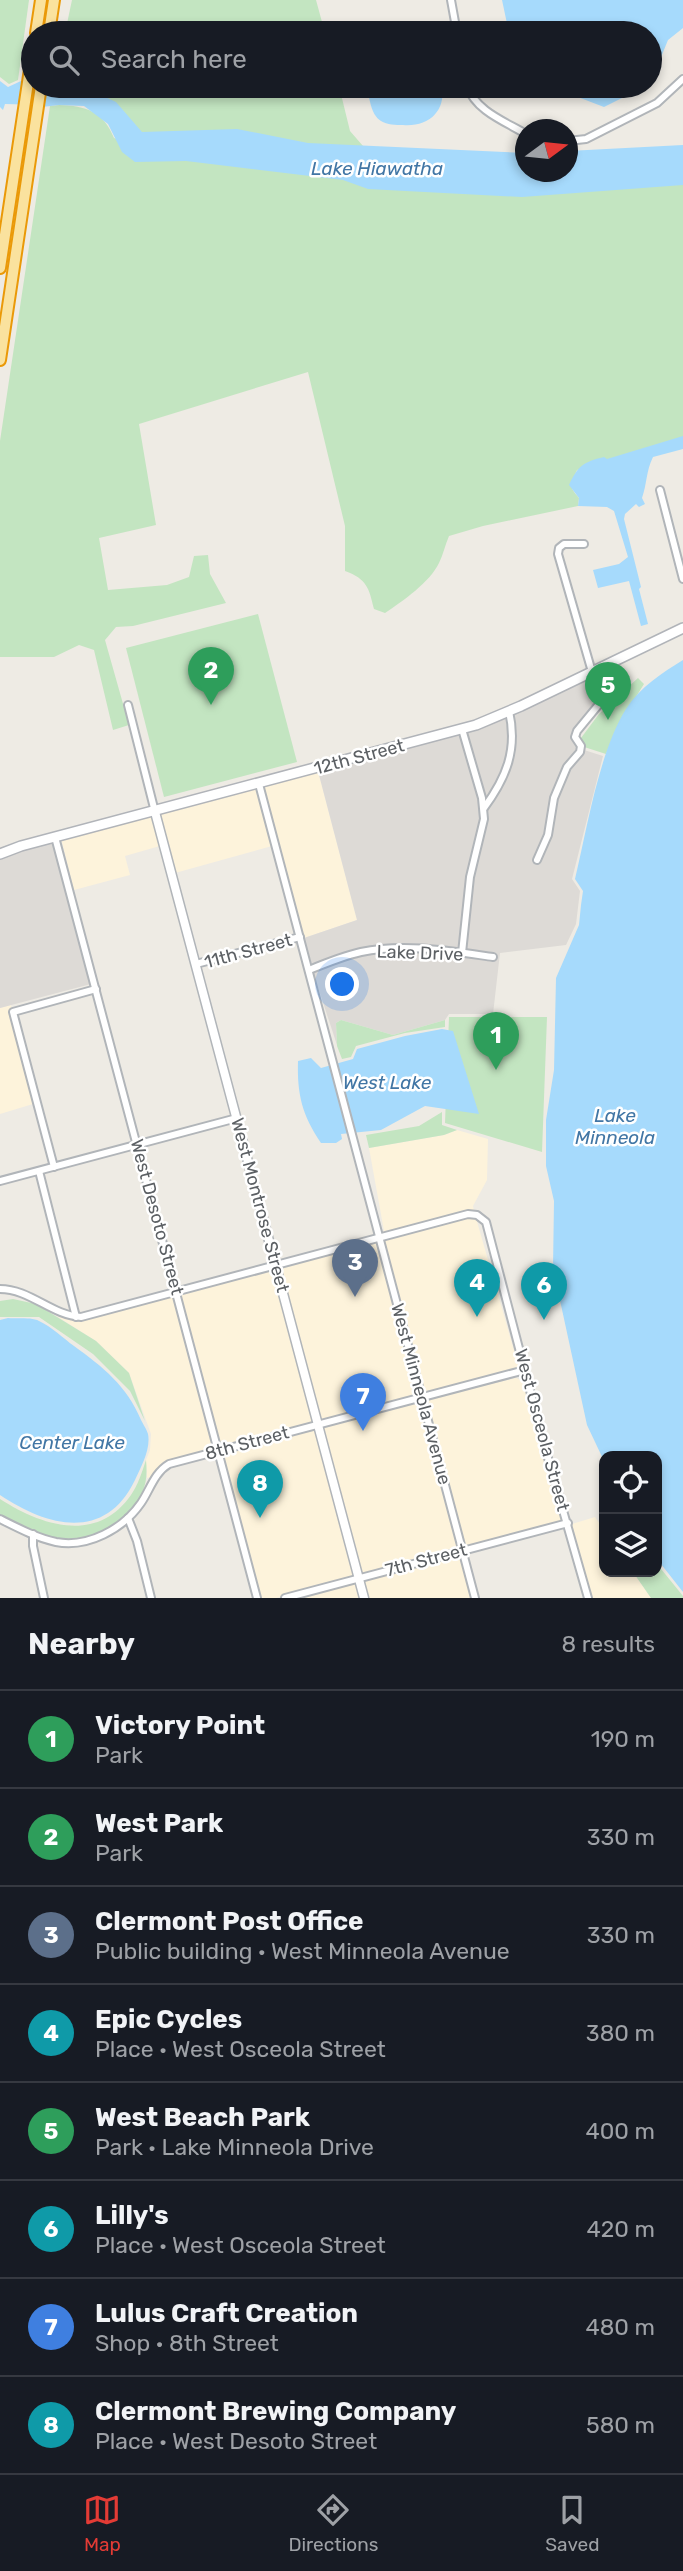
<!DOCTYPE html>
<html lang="en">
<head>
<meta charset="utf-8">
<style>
	body { margin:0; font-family:Rubik,sans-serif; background:#20242c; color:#f1f3f6 }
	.controls { position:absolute; right:21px; bottom:21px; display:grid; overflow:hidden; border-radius:14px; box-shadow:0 4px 10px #0003 }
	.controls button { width:63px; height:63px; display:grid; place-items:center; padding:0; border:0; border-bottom:2px solid #363941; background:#171b24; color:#f1f3f6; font:35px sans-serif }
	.compass { position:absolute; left:515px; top:119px; width:63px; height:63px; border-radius:50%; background:#171b24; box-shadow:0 4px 10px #0003; rotate:75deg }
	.you { position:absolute; left:343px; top:985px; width:24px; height:24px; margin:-18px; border:5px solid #fff; border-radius:50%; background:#1a73e8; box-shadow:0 0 0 10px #1a73e833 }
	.badge { display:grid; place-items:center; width:46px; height:46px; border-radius:50%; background:#e33b35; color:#fff; font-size:23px; font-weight:700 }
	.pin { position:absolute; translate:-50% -58px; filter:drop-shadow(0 2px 4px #0008) }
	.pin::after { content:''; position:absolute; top:37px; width:24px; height:21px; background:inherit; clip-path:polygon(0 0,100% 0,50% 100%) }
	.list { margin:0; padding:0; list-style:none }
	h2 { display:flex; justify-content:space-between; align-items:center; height:91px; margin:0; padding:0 28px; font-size:30px }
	h2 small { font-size:23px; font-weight:400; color:#9ea1a6 }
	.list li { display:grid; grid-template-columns:46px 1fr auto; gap:21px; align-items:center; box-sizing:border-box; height:98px; padding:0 28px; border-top:2px solid #363941 }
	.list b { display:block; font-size:26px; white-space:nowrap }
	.list p { margin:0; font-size:23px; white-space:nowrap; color:#9ea1a6 }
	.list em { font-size:23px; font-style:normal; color:#9ea1a6 }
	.icon { flex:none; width:38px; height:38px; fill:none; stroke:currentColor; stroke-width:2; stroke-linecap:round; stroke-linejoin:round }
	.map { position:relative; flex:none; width:683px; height:1598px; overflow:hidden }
	.search { position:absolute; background:#171b24; box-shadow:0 4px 10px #0003; left:21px; right:21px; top:21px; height:77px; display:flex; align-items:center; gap:18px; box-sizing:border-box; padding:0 24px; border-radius:38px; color:#9ea1a6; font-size:26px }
	.sheet { height:875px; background:#171b24 }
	nav { display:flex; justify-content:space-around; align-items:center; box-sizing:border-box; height:98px; border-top:2px solid #363941; background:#171b24; font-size:19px; color:#9ea1a6 }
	nav a { display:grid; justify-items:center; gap:4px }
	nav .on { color:#e33b35 }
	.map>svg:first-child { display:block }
</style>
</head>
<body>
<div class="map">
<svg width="683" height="1598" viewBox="0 0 683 1598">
	<rect width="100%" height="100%" fill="#eeebe4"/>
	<!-- commercial -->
	<g fill="#fdf3db">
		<polygon points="318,771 357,920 304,938 264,786"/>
		<polygon points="257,788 272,846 175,873 159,814"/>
		<polygon points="152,816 160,846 125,856 130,875 74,890 61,838"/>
		<polygon points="11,1005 12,1009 9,1010 33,1104 0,1114 0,1008"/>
		<polygon points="457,1130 488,1139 487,1180 473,1206 474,1211 382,1233 384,1231 369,1148 444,1135"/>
		<polygon points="469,1217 476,1218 519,1368 425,1393 384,1239"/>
		<polygon points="377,1241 418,1395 321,1420 280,1268"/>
		<polygon points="273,1270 314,1422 221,1447 181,1294"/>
		<polygon points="174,1296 214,1449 168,1461 160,1466 152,1477 147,1478 146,1460 150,1450 151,1434 129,1373 96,1341 55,1315 73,1320 81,1320"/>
		<polygon points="516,1378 523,1381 562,1521 466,1547 427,1399"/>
		<polygon points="420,1401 458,1549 361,1575 323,1427"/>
		<polygon points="316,1428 354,1577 276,1598 261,1598 222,1453"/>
		<polygon points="595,1517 604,1530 604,1572 633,1572 651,1598 591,1598 572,1524"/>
		<polygon points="460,1555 471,1598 368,1598 363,1581"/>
		<polygon points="356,1583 360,1598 300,1598"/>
	</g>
	<!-- industrial -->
	<g fill="#dddad6">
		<polygon points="596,674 603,686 602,696 573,731 572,739 578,747 577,750 564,766 551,797 544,835 532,862 539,864 551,836 558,799 570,768 584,750 603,756 572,879 580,891 576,924 566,945 500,953 493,1014 449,1014 445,1020 393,1035 341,1020 336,1023 337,1045 313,972 351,958 380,952 424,952 496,960 497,954 466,950 473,878 486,828 487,809 505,783 515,756 517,736 513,713"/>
		<polygon points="507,716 510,745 504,767 486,799 467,731"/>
		<polygon points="460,733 479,799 480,819 466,877 458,949 425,946 379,946 350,952 312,965 304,938 357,920 318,771"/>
		<polygon points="53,841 91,984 0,1008 0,857"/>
	</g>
	<!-- green -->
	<g fill="#c3e5c1">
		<polygon points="0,0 29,0 18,80 9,84 0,77"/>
		<polygon points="72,0 316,0 325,33 65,33"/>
		<polygon points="70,86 339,86 350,131 363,146 146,148 88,94"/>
		<path d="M59,105C86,106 103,111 114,138L172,156L402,177L683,172V438L577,470C571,484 568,486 579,498L578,506L483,526L449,536C445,545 443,555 439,563C430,582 403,601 385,613L374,609C369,588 367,579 345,571V526L308,372L139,424L156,525L99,538L108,590L167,585L189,577L194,556L208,555L210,574L226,603L133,626L116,627L105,640L129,725L113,730L94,650L79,645L54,657H0V441L50,106Z"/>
		<polygon points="258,614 297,762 164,797 126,648"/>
		<polygon points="638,678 644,684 617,727 606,754 581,746 578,742 599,714"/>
		<polygon points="449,1017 547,1017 542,1152 445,1123"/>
		<polygon points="341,1020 393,1035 445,1020 445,1027 405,1033 356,1046 351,1057 342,1059 337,1046 336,1023"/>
		<polygon points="442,1112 442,1125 457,1130 444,1135 369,1148 366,1135 419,1126"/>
		<polygon points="13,1299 36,1304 96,1341 129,1373 145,1421 130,1391 93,1354 39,1317 0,1317 0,1301"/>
		<path d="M146,1460C147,1472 147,1482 142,1493C130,1520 91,1543 61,1539C40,1537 19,1524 0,1515V1499C42,1526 97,1544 131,1495C138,1485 142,1472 146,1460Z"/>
		<polygon points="657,1564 683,1596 683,1598 651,1598 633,1572 657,1572"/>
	</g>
	<!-- water -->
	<g fill="#a6dafc">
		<polygon points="502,0 683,0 683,28 668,40 650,84 650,33 509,33"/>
		<polygon points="0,81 8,87 21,81 33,83 33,86 86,88 116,102 142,132 237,129 308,143 525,153 526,172 568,172 568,151 683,145 683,185 522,197 368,189 343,180 186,161 135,162 122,152 108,124 84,106 59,105 42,107 42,105 5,104 3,110 0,107"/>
		<path d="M366,86H442C446,112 428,127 403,125C396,125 387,125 381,121C370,114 370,97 366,86Z"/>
		<polygon points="549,86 646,86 604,107"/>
		<path d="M683,436V449L653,457C646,471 647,484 642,498L645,504L639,507L636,504L625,514L624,519L641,587L639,589L648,624L641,626L629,581L598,588L593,570L619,564L628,557L614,511L607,507L578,506L579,498L569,485C578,466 583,462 604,457L607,459Z"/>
		<path d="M683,660V1592L657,1559V1456H604V1461L587,1425L553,1268L554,1201L546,1166V1120L554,1070L556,978L579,925L581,905L583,891L575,879C587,829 599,752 626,709C640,687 662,673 683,660Z"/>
		<path d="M442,1029L453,1031L479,1114L425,1106L381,1130L341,1134L342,1139L336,1143H321C302,1115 297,1094 298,1061L311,1058L321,1068L353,1059L357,1049L405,1036Z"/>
		<path d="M8,1318C17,1319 32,1317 39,1321C52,1327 63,1338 74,1346C103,1367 127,1386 141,1420C143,1424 147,1430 148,1434C151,1449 141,1467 135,1480C105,1542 48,1527 0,1495V1320Z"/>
	</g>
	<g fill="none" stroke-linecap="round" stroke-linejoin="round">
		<defs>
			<g id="minor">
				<polyline points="451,0 457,33"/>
				<path d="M467,86C476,111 504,121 526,134"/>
				<polyline points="568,141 586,139 657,103 683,79"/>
				<polyline points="660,490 683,579"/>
				<polyline points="584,544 564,544 559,548 558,554 592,672"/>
				<polyline points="128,705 155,812"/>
				<polyline points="259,784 475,1598"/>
				<path d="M484,808C506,778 518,750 509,711"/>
				<polyline points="55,837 257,1598"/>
				<polyline points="537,860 548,835 554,798 567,767 580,752 581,746 575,737 577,731 605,697 607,686 600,668"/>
				<polyline points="462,953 470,877 484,819 482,798 462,729"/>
				<polyline points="196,964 300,937"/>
				<path d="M309,970C326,963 343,956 361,952C404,943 450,951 493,957"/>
				<polyline points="54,1167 13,1012 96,989"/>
				<polyline points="39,1171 76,1317"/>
				<polyline points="0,1181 237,1118"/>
				<path d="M0,1289C30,1289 51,1315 81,1317L468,1214L477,1215L486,1222L544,1444L588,1598"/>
				<polyline points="128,1518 137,1541 151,1598"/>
				<path d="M0,1519C18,1528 37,1538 56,1542C88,1548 123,1529 141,1503C150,1490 154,1473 169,1464L525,1370"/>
				<polyline points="33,1534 33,1546 44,1598"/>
				<polyline points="285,1598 568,1523"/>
			</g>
			<polyline id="tertiary" points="155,812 364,1598"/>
			<polyline id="secondary" points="0,854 21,846 476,725 521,706 683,628"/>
			<g id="trunk">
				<polyline points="36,33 41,0"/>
				<polyline points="49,33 54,0"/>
				<polyline points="0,268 33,49"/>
				<polyline points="0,360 41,86"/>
			</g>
		</defs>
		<!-- minor casing -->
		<use href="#minor" stroke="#b1b5b9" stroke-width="10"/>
		<!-- tertiary casing -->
		<use href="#tertiary" stroke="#b1b5b9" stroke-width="11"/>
		<!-- secondary casing -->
		<use href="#secondary" stroke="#b1b4b9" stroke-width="12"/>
		<!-- trunk casing -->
		<use href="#trunk" stroke="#ea9908" stroke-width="14"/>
		<!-- minor -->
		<use href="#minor" stroke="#fff" stroke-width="6"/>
		<!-- tertiary -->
		<use href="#tertiary" stroke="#fff" stroke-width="8"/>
		<!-- secondary -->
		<use href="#secondary" stroke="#fff" stroke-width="9"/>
		<!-- trunk -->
		<use href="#trunk" stroke="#fae29e" stroke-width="10"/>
	</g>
	<g text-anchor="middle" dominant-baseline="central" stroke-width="5" stroke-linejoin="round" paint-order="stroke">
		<!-- street labels -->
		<g font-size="18" fill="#5c6064" stroke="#fff">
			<text transform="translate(359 757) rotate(-15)">12th Street</text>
			<text transform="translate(248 951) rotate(-15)">11th Street</text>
			<text transform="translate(420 953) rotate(2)">Lake Drive</text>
			<text transform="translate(260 1205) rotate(75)">West Montrose Street</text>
			<text transform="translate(157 1217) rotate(75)">West Desoto Street</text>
			<text transform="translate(421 1394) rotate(75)">West Minneola Avenue</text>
			<text transform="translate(542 1430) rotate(75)">West Osceola Street</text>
			<text transform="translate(247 1443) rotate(-15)">8th Street</text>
			<text transform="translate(426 1560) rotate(-15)">7th Street</text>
		</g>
		<!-- water labels -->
		<g font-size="19" font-style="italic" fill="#4176a5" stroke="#fff">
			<text x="377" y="168">Lake Hiawatha</text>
			<text x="387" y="1082">West Lake</text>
			<text x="615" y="1115">Lake<tspan x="615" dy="22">Minneola</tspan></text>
			<text x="72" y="1442">Center Lake</text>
		</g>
	</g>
</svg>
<div class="controls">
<button><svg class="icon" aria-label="locate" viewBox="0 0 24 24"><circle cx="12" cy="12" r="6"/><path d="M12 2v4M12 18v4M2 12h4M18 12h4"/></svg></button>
<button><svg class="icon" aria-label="layers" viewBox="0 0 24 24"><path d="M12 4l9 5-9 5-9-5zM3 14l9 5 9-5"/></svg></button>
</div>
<svg class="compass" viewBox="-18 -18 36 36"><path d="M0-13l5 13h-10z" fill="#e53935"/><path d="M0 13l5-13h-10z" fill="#9ea1a6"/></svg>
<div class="you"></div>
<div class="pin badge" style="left:496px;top:1070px;background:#2e9e5b">1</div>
<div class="pin badge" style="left:211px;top:705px;background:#2e9e5b">2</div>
<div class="pin badge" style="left:355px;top:1297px;background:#5c6f8a">3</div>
<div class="pin badge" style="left:477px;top:1317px;background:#0f9aa8">4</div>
<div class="pin badge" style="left:608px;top:720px;background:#2e9e5b">5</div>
<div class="pin badge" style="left:544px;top:1320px;background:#0f9aa8">6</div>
<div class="pin badge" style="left:363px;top:1431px;background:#3f7fe0">7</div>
<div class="pin badge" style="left:260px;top:1518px;background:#0f9aa8">8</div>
<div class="search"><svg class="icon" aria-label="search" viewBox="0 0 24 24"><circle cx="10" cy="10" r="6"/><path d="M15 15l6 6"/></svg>Search here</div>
</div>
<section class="sheet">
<h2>Nearby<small>8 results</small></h2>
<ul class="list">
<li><span class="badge" style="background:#2e9e5b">1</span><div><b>Victory Point</b><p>Park</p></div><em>190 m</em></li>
<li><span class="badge" style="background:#2e9e5b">2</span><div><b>West Park</b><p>Park</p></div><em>330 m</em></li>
<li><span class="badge" style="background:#5c6f8a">3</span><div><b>Clermont Post Office</b><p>Public building · West Minneola Avenue</p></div><em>330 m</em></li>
<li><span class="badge" style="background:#0f9aa8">4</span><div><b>Epic Cycles</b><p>Place · West Osceola Street</p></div><em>380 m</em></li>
<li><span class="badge" style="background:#2e9e5b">5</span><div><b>West Beach Park</b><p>Park · Lake Minneola Drive</p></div><em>400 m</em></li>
<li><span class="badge" style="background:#0f9aa8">6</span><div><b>Lilly's</b><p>Place · West Osceola Street</p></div><em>420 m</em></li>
<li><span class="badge" style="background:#3f7fe0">7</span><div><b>Lulus Craft Creation</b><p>Shop · 8th Street</p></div><em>480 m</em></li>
<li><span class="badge" style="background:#0f9aa8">8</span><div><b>Clermont Brewing Company</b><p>Place · West Desoto Street</p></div><em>580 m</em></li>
</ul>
</section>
<nav>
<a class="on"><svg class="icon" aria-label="map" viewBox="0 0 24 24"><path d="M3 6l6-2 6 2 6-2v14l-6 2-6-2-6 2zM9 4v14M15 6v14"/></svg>Map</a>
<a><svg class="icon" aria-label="directions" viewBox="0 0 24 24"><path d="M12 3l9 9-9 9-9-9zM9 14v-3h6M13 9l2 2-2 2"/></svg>Directions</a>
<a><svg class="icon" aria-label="saved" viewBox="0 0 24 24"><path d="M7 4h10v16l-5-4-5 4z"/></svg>Saved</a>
</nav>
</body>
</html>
